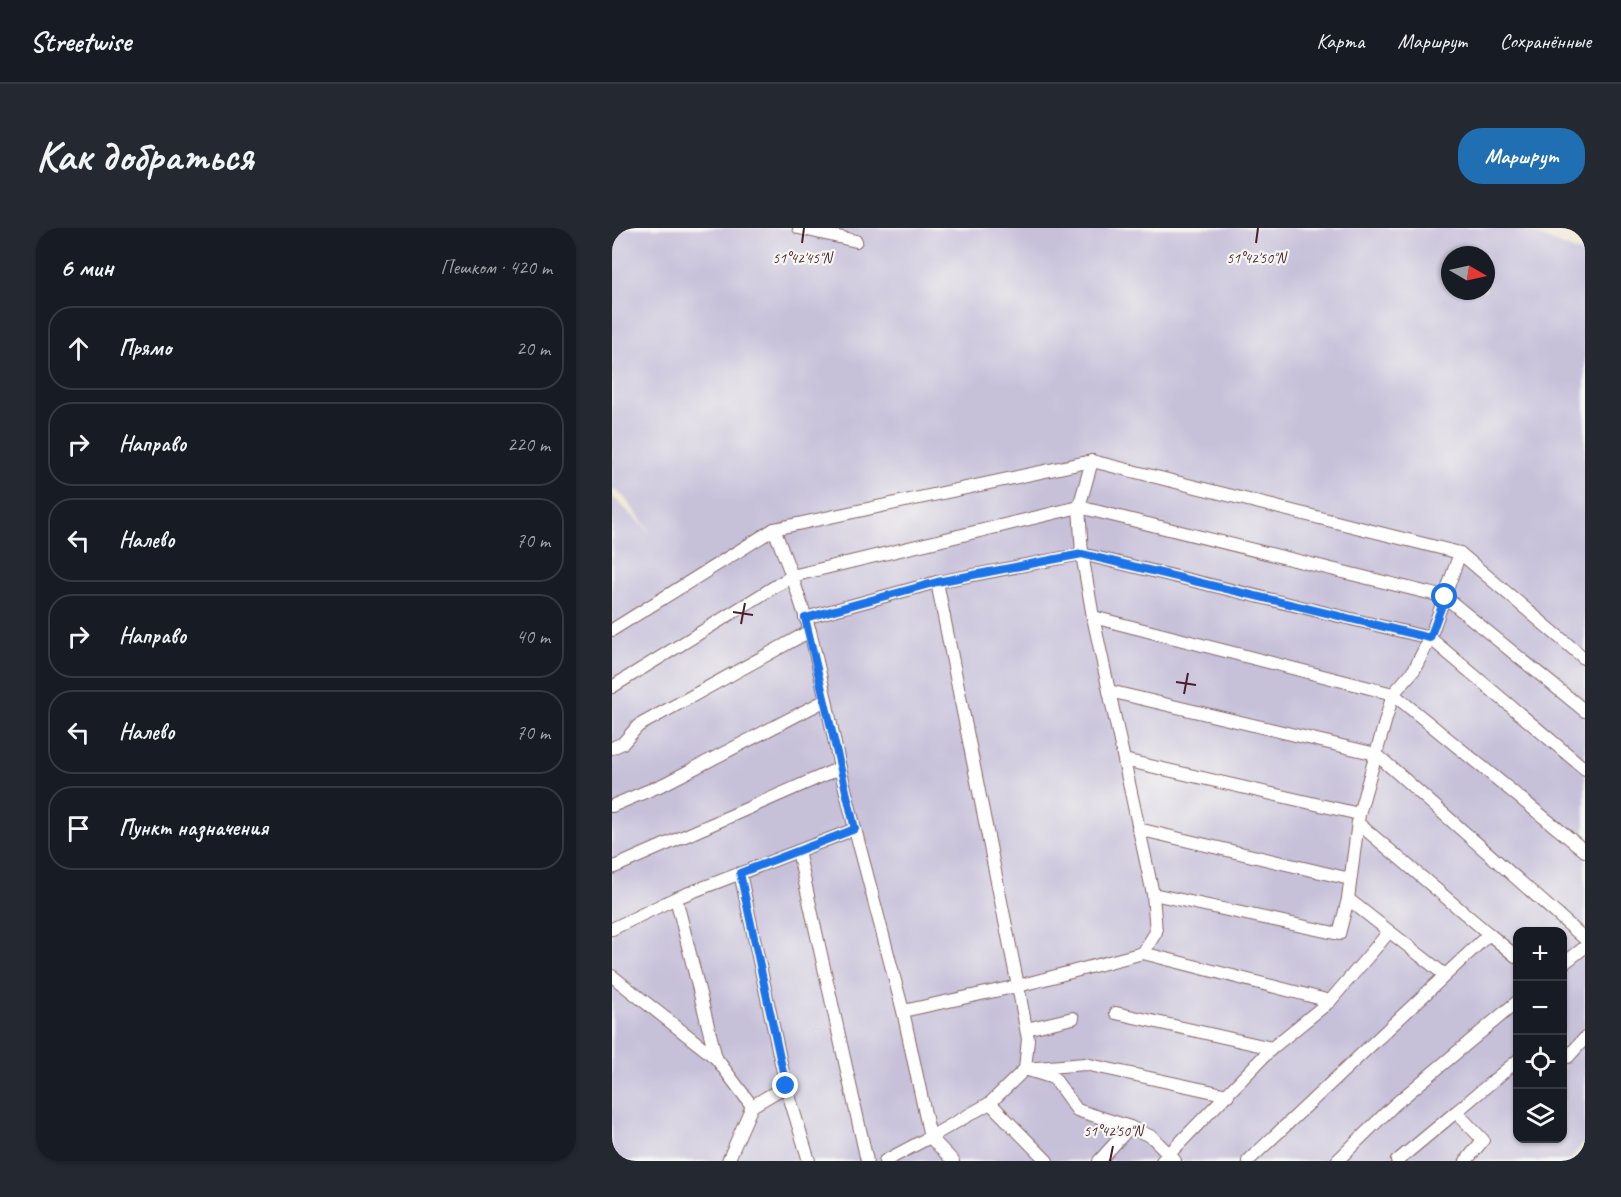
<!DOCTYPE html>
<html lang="ru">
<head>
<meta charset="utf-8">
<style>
	body { margin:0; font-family:Caveat,sans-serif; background:#242831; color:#f1f3f6 }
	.controls { position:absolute; right:18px; bottom:18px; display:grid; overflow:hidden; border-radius:12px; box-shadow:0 2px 4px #0004 }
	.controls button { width:54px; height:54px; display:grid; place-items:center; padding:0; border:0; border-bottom:2px solid #363941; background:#171b24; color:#f1f3f6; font:30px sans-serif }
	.compass { position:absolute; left:829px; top:18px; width:54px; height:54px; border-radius:50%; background:#171b24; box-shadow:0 2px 4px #0004; rotate:99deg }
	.stop { position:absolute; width:18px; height:18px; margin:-14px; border:4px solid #1a73e8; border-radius:50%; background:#fff }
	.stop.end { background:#1a73e8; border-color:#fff; box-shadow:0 2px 6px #0008 }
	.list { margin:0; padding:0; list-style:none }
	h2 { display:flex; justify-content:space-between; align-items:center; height:78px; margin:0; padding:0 24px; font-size:26px }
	h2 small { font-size:20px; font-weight:400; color:#9ea1a6 }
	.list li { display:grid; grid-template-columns:39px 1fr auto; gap:18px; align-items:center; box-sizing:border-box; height:84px; margin:0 12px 12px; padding:0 12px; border:2px solid #363941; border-radius:24px }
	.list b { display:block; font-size:22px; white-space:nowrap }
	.list em { font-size:20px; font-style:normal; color:#9ea1a6 }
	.icon { flex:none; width:33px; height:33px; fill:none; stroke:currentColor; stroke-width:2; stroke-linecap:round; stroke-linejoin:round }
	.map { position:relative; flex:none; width:973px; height:933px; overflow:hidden; border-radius:24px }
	header { display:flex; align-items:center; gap:36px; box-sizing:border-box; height:84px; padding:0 30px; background:#171b24; border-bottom:2px solid #363941 }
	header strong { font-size:28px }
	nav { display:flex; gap:33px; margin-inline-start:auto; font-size:21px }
	.intro { display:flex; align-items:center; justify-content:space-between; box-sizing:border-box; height:144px; padding:0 36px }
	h1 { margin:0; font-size:42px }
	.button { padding:15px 27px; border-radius:24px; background:#1f6fb2; color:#fff; font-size:21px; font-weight:700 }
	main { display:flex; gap:36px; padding:0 36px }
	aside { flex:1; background:#171b24; border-radius:24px; box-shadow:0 2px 4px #0004 }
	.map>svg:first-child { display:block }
</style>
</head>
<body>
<header>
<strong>Streetwise</strong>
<nav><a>Карта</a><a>Маршрут</a><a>Сохранённые</a></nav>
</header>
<div class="intro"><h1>Как добраться</h1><a class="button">Маршрут</a></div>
<main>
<aside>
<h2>6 мин<small>Пешком · 420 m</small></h2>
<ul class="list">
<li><svg class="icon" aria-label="ahead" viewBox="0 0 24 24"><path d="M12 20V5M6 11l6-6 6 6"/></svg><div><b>Прямо</b></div><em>20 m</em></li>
<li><svg class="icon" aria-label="right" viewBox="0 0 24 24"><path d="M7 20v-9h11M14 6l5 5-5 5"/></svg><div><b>Направо</b></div><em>220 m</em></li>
<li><svg class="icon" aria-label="left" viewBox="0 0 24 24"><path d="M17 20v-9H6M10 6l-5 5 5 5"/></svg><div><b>Налево</b></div><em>70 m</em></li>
<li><svg class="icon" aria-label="right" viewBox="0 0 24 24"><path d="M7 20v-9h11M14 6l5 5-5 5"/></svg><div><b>Направо</b></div><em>40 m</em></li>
<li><svg class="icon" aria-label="left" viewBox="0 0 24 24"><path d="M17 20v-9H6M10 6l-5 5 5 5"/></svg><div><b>Налево</b></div><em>70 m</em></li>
<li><svg class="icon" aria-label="arrive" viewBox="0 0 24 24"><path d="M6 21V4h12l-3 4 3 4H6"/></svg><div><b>Пункт назначения</b></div></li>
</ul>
</aside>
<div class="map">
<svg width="973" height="933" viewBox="0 0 973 933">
	<rect width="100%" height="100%" fill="#f6f6f2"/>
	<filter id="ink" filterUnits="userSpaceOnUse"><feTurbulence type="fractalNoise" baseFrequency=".0167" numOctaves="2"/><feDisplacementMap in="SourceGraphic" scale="12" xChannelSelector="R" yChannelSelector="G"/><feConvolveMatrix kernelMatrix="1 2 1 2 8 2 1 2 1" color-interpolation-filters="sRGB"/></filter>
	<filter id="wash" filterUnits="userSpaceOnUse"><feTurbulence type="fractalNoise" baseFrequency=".008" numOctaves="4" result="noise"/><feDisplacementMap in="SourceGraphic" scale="24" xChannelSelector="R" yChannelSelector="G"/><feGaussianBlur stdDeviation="1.35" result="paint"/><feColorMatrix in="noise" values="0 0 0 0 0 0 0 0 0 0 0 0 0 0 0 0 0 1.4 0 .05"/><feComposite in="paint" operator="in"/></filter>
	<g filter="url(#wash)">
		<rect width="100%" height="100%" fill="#f1e7d0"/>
		<!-- industrial -->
		<path fill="#c6c0d9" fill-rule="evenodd" d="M0,0H908L973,27V913L957,933H0V268L39,305L12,269L0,261ZM838,27H874V63H838ZM906,704H951V910H906Z"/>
	</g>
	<g filter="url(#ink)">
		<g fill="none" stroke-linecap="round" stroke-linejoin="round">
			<defs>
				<g id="lane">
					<polyline points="187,0 244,13"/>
					<polyline points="480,233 467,279 470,326 481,389 541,666 727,706 736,671"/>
					<polyline points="481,389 781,466 973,623"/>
					<polyline points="193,390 325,354 470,326 818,410 973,541"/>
					<polyline points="0,402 162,301 480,233 848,325 973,431"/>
					<polyline points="0,459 180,348 162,301"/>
					<polyline points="497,463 764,526 973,711"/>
					<polyline points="0,520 11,515 26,498 198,403 180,348 467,279 833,369 973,483"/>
					<polyline points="512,532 747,586"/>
					<polyline points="0,578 52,556 214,472 198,403"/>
					<polyline points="747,596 877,706"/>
					<polyline points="243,601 291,783 318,909 273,933"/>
					<polyline points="526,601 738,651"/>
					<polyline points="186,623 255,933"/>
					<polyline points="0,640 228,540 214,472"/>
					<polyline points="541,666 544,704 531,725 718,773"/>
					<polyline points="64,670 243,601 228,540"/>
					<polyline points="0,701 64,670 104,830 0,748"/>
					<polyline points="531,725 406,758 416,811 413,841 473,836 616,867"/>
					<polyline points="951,736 973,719"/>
					<polyline points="833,747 736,671 747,586 781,466 802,442 818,410 848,325"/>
					<polyline points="291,783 406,758 325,354"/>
					<polyline points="504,785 660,820"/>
					<polyline points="414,801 461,790"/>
					<polyline points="951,829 956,829 973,810"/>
					<polyline points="104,830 140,878"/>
					<polyline points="174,858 197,933"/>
					<polyline points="378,875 413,841 442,850 465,882 518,899 540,909 557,926 550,933"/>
					<polyline points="844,884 906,832"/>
					<polyline points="116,933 140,878 174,858 128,645"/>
					<polyline points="341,933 318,909 378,875 435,933"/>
					<polyline points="487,933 518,899"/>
					<polyline points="563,933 557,926 660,820 718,773 777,704"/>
					<polyline points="636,933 877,706 906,730"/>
					<polyline points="725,933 782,877 906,773"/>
					<polyline points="785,933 844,884 871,912 854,933"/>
				</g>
			</defs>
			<!-- lane casing -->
			<use href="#lane" stroke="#846565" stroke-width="14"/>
			<!-- lane -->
			<use href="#lane" stroke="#fff" stroke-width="12"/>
		</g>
	</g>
	<g fill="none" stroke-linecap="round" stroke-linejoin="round" filter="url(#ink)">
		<!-- route -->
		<polyline stroke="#1a73e8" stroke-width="8" points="174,858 128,645 243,601 193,390 325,354 470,326 818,410 833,369"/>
	</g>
	<!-- ticks -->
	<path fill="none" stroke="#4a1f2b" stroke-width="2" d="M190,15L192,0M644,15L646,0M121,384L141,387M129,396L133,375M564,454L584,457M572,466L576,445M498,933L501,918"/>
	<g font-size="15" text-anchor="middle" fill="#4a1f2b" stroke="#f6f6f2" stroke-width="4.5" stroke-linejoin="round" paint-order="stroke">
		<text x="190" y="35">51°42'45"N</text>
		<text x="644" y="35">51°42'50"N</text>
		<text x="501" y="908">51°42'50"N</text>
	</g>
</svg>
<div class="controls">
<button>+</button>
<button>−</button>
<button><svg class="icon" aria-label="locate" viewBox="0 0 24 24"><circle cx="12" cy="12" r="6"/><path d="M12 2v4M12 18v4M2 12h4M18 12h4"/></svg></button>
<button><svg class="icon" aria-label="layers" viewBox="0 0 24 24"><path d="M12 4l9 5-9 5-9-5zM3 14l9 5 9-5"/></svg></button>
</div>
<svg class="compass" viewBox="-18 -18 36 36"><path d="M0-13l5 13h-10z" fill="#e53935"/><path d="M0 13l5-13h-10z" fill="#9ea1a6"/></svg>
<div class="stop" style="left:833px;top:369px"></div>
<div class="stop end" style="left:174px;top:858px"></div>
</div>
</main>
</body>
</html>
